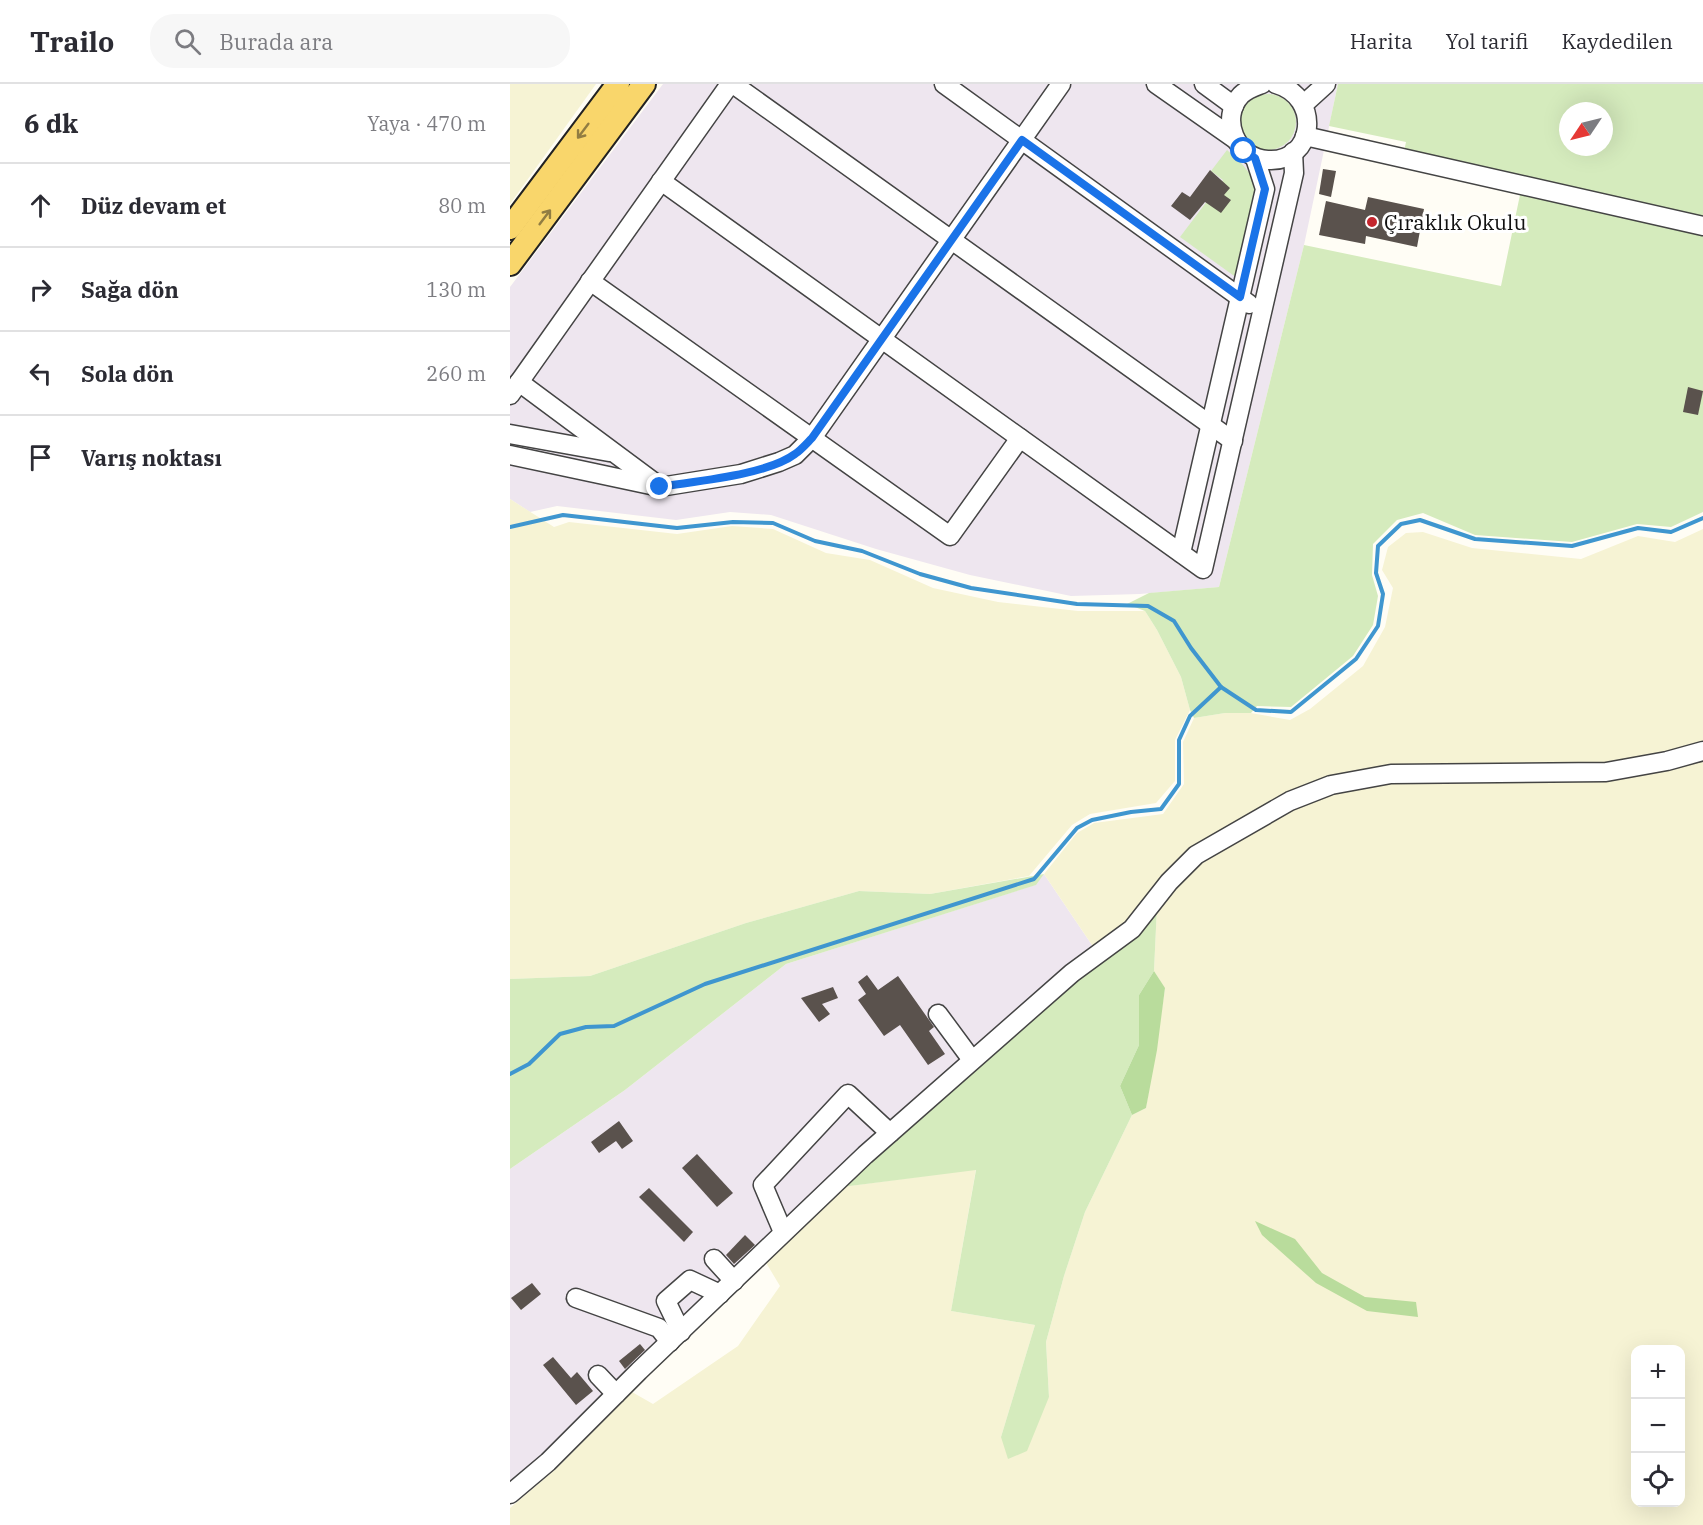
<!DOCTYPE html>
<html lang="tr">
<head>
<meta charset="utf-8">
<style>
	body { margin:0; font-family:"IBM Plex Serif",serif; background:#f7f7f7; color:#2b2b33 }
	.controls { position:absolute; right:18px; bottom:18px; display:grid; overflow:hidden; border-radius:12px; box-shadow:0 6px 24px #0002 }
	.controls button { width:54px; height:54px; display:grid; place-items:center; padding:0; border:0; border-bottom:2px solid #e1e1e2; background:#fff; color:#2b2b33; font:30px sans-serif }
	.compass { position:absolute; left:1049px; top:18px; width:54px; height:54px; border-radius:50%; background:#fff; box-shadow:0 6px 24px #0002; rotate:235deg }
	.stop { position:absolute; width:18px; height:18px; margin:-14px; border:4px solid #1a73e8; border-radius:50%; background:#fff }
	.stop.end { background:#1a73e8; border-color:#fff; box-shadow:0 2px 6px #0008 }
	.list { margin:0; padding:0; list-style:none }
	h2 { display:flex; justify-content:space-between; align-items:center; height:78px; margin:0; padding:0 24px; font-size:26px }
	h2 small { font-size:20px; font-weight:400; color:#7c7c81 }
	.list li { display:grid; grid-template-columns:39px 1fr auto; gap:18px; align-items:center; box-sizing:border-box; height:84px; padding:0 24px; border-top:2px solid #e1e1e2 }
	.list b { display:block; font-size:22px; white-space:nowrap }
	.list em { font-size:20px; font-style:normal; color:#7c7c81 }
	.icon { flex:none; width:33px; height:33px; fill:none; stroke:currentColor; stroke-width:2; stroke-linecap:round; stroke-linejoin:round }
	.map { position:relative; flex:none; width:1193px; height:1441px; overflow:hidden }
	header { display:flex; align-items:center; gap:36px; box-sizing:border-box; height:84px; padding:0 30px; background:#fff; border-bottom:2px solid #e1e1e2 }
	header strong { font-size:28px }
	nav { display:flex; gap:33px; margin-inline-start:auto; font-size:21px }
	.search { width:420px; height:54px; background:#f7f7f7; display:flex; align-items:center; gap:15px; box-sizing:border-box; padding:0 21px; border-radius:24px; color:#7c7c81; font-size:22px }
	main { display:flex }
	aside { flex:1; background:#fff }
	.map>svg:first-child { display:block }
</style>
</head>
<body>
<header>
<strong>Trailo</strong>
<div class="search"><svg class="icon" aria-label="search" viewBox="0 0 24 24"><circle cx="10" cy="10" r="6"/><path d="M15 15l6 6"/></svg>Burada ara</div>
<nav><a>Harita</a><a>Yol tarifi</a><a>Kaydedilen</a></nav>
</header>
<main>
<aside>
<h2>6 dk<small>Yaya · 470 m</small></h2>
<ul class="list">
<li><svg class="icon" aria-label="ahead" viewBox="0 0 24 24"><path d="M12 20V5M6 11l6-6 6 6"/></svg><div><b>Düz devam et</b></div><em>80 m</em></li>
<li><svg class="icon" aria-label="right" viewBox="0 0 24 24"><path d="M7 20v-9h11M14 6l5 5-5 5"/></svg><div><b>Sağa dön</b></div><em>130 m</em></li>
<li><svg class="icon" aria-label="left" viewBox="0 0 24 24"><path d="M17 20v-9H6M10 6l-5 5 5 5"/></svg><div><b>Sola dön</b></div><em>260 m</em></li>
<li><svg class="icon" aria-label="arrive" viewBox="0 0 24 24"><path d="M6 21V4h12l-3 4 3 4H6"/></svg><div><b>Varış noktası</b></div></li>
</ul>
</aside>
<div class="map">
<svg width="1193" height="1441" viewBox="0 0 1193 1441">
	<rect width="100%" height="100%" fill="#fffdf5"/>
	<!-- industrial -->
	<g fill="#eee6ef">
		<polygon points="153,0 828,0 794,161 709,503 630,510 561,512 460,491 366,465 261,431 220,428 166,436 47,422 20,428 0,415 0,203"/>
		<polygon points="534,790 586,867 0,1402 0,1085 115,1006 276,880 525,801"/>
	</g>
	<!-- farmland -->
	<g fill="#f6f3d4" fill-rule="evenodd">
		<polygon points="0,0 86,0 0,120"/>
		<polygon points="0,415 44,443 59,438 167,450 222,442 263,445 316,469 360,476 423,504 488,518 568,527 635,527 647,546 671,593 680,626 665,656 665,697 646,719 580,730 562,741 519,792 420,810 349,807 236,839 80,892 0,895"/>
		<polygon points="1193,445 1193,662 1094,684 825,695 681,770 619,842 586,867 534,790 567,749 584,739 653,730 674,700 673,658 684,634 715,629 741,629 780,636 800,625 853,582 875,543 883,504 872,486 878,463 896,449 913,448 962,464 1071,475 1128,452 1165,458"/>
		<path d="M1193,674V1441H0V1424L46,1385L122,1308L143,1320L228,1262L270,1202L255,1177L332,1103L466,1085L441,1227L525,1241L491,1353L539,1313L536,1258L554,1192L575,1128L622,1031L636,1024L655,905L644,887L647,822L688,773L782,721L824,706L883,695ZM1126,1266H1170V1418H1126Z"/>
	</g>
	<!-- green -->
	<g fill="#d5ebbd" fill-rule="evenodd">
		<path d="M828,0H1193V428L1161,443L1127,440L1062,458L965,451L913,429L887,436L863,460L862,491L868,512L863,541L843,572L781,623L747,622L741,629H715L684,634L680,626L671,593L647,546L635,527L617,520L639,509L709,503L794,161L991,202L1011,106L891,82L896,58L819,42ZM1058,27H1094V63H1058Z"/>
		<circle cx="758" cy="38" r="28"/>
		<path d="M717,66C726,74 736,82 742,94C753,115 733,170 727,194L670,153L713,96L701,87Z"/>
		<polygon points="534,790 526,801 276,880 115,1006 0,1085 0,895 80,892 236,839 349,807 420,810"/>
		<polygon points="647,822 644,887 629,911 629,961 610,1002 622,1031 575,1128 554,1192 536,1258 539,1313 517,1367 498,1375 491,1353 525,1241 441,1227 466,1086 332,1103"/>
	</g>
	<!-- forest -->
	<g fill="#b9dc9c">
		<polygon points="644,887 655,904 647,966 636,1024 622,1031 610,1002 629,961 629,911"/>
		<polygon points="745,1137 785,1155 812,1189 855,1213 906,1218 908,1233 857,1227 806,1199 752,1151"/>
	</g>
	<g fill="none" stroke-linecap="round" stroke-linejoin="round">
		<!-- stream -->
		<g stroke="#3f96cf" stroke-width="4">
			<polyline points="0,443 53,431 167,444 223,438 263,439 305,457 352,467 410,490 461,504 567,520 638,522 664,537 681,564 711,603"/>
			<polyline points="0,990 19,980 50,950 76,943 104,942 195,900 524,795 567,744 582,736 621,728 651,725 669,700 669,656 680,632 711,603 746,626 781,628 846,575 868,542 873,510 866,489 868,462 891,440 910,436 965,455 1062,462 1128,444 1161,448 1193,434"/>
		</g>
	</g>
	<!-- building -->
	<g fill="#5a524d">
		<polygon points="813,85 826,87 821,113 809,110"/>
		<polygon points="700,86 720,104 714,111 721,116 711,129 695,118 680,136 661,122 672,108 680,113"/>
		<polygon points="858,113 914,125 907,163 856,152 855,160 809,151 816,117 855,126"/>
		<polygon points="1178,303 1193,307 1188,331 1173,328"/>
		<polygon points="357,891 368,906 388,892 424,943 419,947 435,970 418,981 390,941 374,952 348,916 356,910 348,898"/>
		<polygon points="323,903 328,914 312,920 320,930 309,938 291,914"/>
		<polygon points="109,1037 123,1057 112,1065 106,1057 89,1069 81,1058"/>
		<polygon points="187,1070 223,1109 207,1123 172,1084"/>
		<polygon points="139,1104 183,1148 174,1158 129,1113"/>
		<polygon points="235,1151 245,1161 224,1180 216,1171"/>
		<polygon points="22,1199 31,1210 11,1226 1,1214"/>
		<polygon points="130,1260 135,1266 115,1285 109,1277"/>
		<polygon points="43,1273 61,1294 67,1288 83,1307 66,1321 33,1281"/>
	</g>
	<g fill="none" stroke-linecap="round" stroke-linejoin="round">
		<defs>
			<g id="minor">
				<polyline points="223,0 723,357"/>
				<polyline points="434,0 739,220"/>
				<polyline points="646,0 726,56"/>
				<polyline points="694,0 724,22"/>
				<path d="M752,0C744,3 737,5 731,11C709,34 726,75 758,76C805,79 812,13 766,0"/>
				<polyline points="794,20 816,0"/>
				<polyline points="795,52 1193,142"/>
				<polyline points="151,97 693,485 784,89 783,68"/>
				<polyline points="80,197 440,452 510,354"/>
				<polyline points="9,298 145,399"/>
				<polyline points="0,311 220,0"/>
				<polyline points="0,350 99,368"/>
				<polyline points="0,371 150,403 231,390 269,378 285,371 302,354 551,0"/>
				<polyline points="671,469 755,105 745,74"/>
				<polyline points="428,930 462,976"/>
				<polyline points="273,1148 253,1101 338,1010 380,1049"/>
				<polyline points="204,1175 224,1197"/>
				<polyline points="66,1214 149,1244 160,1258"/>
				<polyline points="171,1248 156,1217 180,1196 210,1210"/>
				<polyline points="88,1291 106,1310"/>
				<polyline points="0,1410 38,1378 129,1287 355,1071 562,889 622,845 659,798 686,771 780,717 821,701 881,690 1096,688 1157,677 1193,667"/>
			</g>
			<g id="major">
				<polyline points="0,144 108,0"/>
				<polyline points="0,180 134,0"/>
			</g>
		</defs>
		<!-- minor casing -->
		<use href="#minor" stroke="#444" stroke-width="21"/>
		<!-- major casing -->
		<use href="#major" stroke="#222" stroke-width="26"/>
		<!-- minor -->
		<use href="#minor" stroke="#fff" stroke-width="18"/>
		<!-- major -->
		<use href="#major" stroke="#f9d66b" stroke-width="22"/>
	</g>
	<!-- one-way arrows -->
	<defs><path id="oneway-shaft" d="M-6 0H5M1.5-3L5.5 0L1.5 3" fill="none" stroke-width="1.6" stroke-linecap="round" stroke-linejoin="round" transform="scale(1.5)"/></defs>
	<g stroke="#917d42">
		<use href="#oneway-shaft" transform="translate(73 47) rotate(127)"/>
		<use href="#oneway-shaft" transform="translate(35 133) rotate(-53)"/>
	</g>
	<g fill="none" stroke-linecap="round" stroke-linejoin="round">
		<!-- route -->
		<path stroke="#1a73e8" stroke-width="8" d="M150,403C186,397 257,391 285,370C291,366 297,359 302,354L512,56L730,213L755,105L745,74L734,67"/>
	</g>
	<!-- markers -->
	<circle fill="#c4262e" stroke="#fff" stroke-width="2" cx="862" cy="138" r="6"/>
	<g text-anchor="middle" dominant-baseline="central" stroke-width="6" stroke-linejoin="round" paint-order="stroke">
		<!-- poi labels -->
		<g font-size="21" fill="#111" stroke="#fff" text-anchor="start">
			<text x="874" y="138">Çıraklık Okulu</text>
		</g>
	</g>
</svg>
<div class="controls">
<button>+</button>
<button>−</button>
<button><svg class="icon" aria-label="locate" viewBox="0 0 24 24"><circle cx="12" cy="12" r="6"/><path d="M12 2v4M12 18v4M2 12h4M18 12h4"/></svg></button>
</div>
<svg class="compass" viewBox="-18 -18 36 36"><path d="M0-13l5 13h-10z" fill="#e53935"/><path d="M0 13l5-13h-10z" fill="#7c7c81"/></svg>
<div class="stop" style="left:734px;top:67px"></div>
<div class="stop end" style="left:150px;top:403px"></div>
</div>
</main>
</body>
</html>
